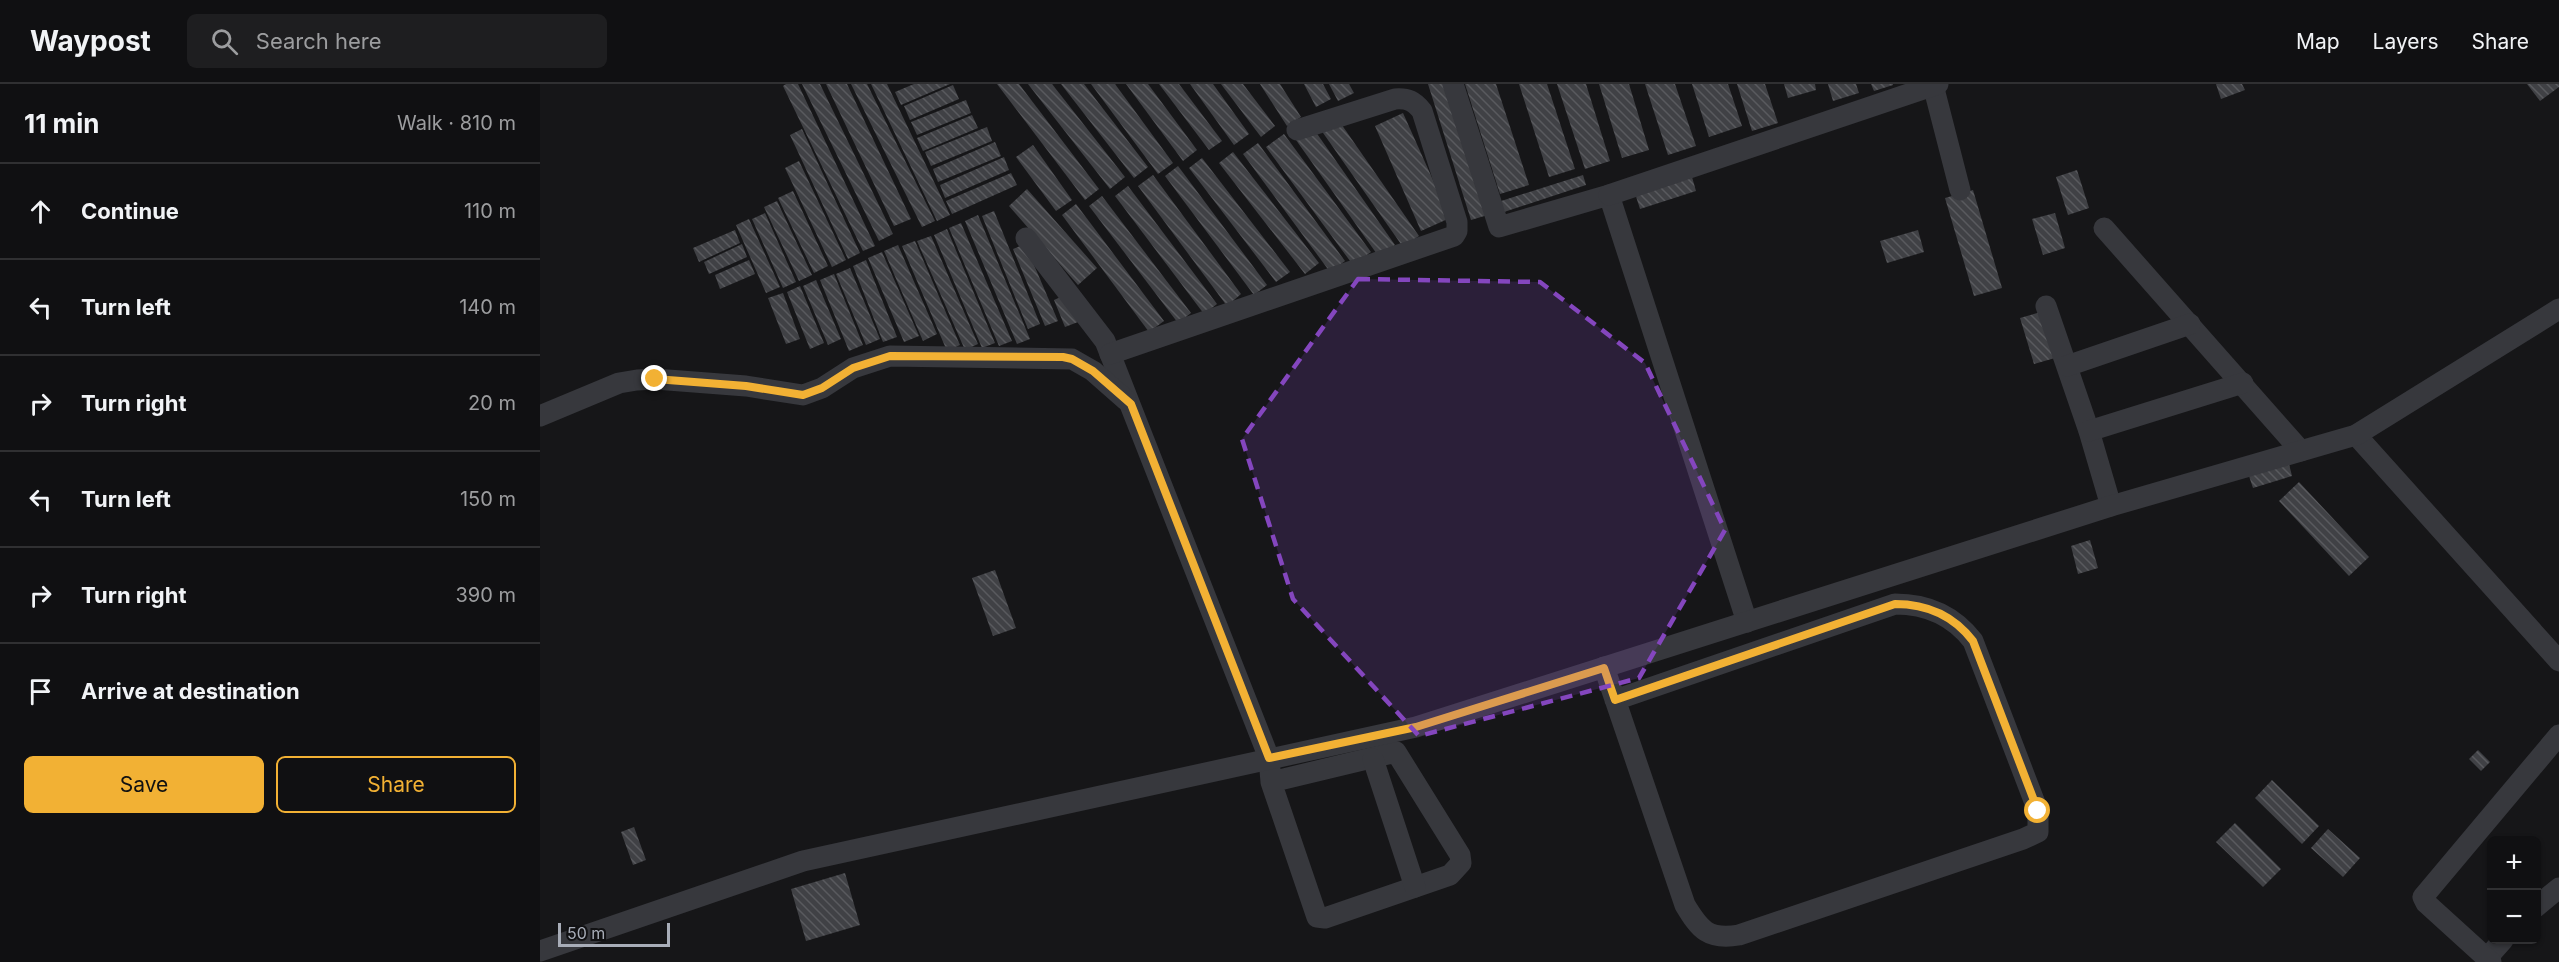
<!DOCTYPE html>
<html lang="en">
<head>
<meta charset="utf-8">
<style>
	body { margin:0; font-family:Inter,sans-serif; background:#1e1e20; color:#f1f3f6 }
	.controls { position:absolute; right:18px; bottom:18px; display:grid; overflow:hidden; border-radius:9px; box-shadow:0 2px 4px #0004 }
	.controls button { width:54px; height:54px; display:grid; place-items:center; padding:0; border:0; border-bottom:2px solid #303032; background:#101012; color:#f1f3f6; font:30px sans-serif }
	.scale { position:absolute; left:18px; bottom:15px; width:112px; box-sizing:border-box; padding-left:6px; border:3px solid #a8adb8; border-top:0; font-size:16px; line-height:21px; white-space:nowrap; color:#a8adb8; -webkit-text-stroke:4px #111113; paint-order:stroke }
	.stop { position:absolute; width:18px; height:18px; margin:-14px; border:4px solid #f2b134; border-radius:50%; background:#fff }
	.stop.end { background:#f2b134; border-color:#fff; box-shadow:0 2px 6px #0008 }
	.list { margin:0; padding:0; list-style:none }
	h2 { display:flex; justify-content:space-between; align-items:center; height:78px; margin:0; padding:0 24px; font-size:26px }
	h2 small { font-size:20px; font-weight:400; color:#9c9d9f }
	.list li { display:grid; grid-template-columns:39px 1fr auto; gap:18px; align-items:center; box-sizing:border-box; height:96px; padding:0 24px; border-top:2px solid #303032 }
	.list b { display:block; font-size:22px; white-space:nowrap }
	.list em { font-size:20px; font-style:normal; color:#9c9d9f }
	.actions { display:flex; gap:12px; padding:18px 24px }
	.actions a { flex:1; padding:14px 0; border:2px solid #f2b134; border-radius:9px; text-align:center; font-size:21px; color:#f2b134 }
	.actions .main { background:#f2b134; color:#111 }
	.icon { flex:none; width:33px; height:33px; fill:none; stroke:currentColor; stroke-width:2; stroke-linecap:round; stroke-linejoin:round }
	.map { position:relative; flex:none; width:2019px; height:878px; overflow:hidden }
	header { display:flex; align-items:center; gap:36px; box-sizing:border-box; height:84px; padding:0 30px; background:#101012; border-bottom:2px solid #303032 }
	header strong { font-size:28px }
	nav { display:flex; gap:33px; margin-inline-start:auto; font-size:21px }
	.search { width:420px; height:54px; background:#1e1e20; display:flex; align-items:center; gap:15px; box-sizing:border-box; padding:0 21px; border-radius:9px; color:#9c9d9f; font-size:22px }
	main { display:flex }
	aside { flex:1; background:#101012 }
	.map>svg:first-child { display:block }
</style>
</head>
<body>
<header>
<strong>Waypost</strong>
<div class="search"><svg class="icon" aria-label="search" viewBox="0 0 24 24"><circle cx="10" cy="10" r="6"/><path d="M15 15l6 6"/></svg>Search here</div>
<nav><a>Map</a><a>Layers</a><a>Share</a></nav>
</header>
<main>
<aside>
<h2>11 min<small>Walk · 810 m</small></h2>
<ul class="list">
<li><svg class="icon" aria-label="ahead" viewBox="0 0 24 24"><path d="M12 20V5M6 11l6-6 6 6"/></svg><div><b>Continue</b></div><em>110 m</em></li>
<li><svg class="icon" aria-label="left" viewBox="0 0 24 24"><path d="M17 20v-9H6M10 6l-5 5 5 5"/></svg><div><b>Turn left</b></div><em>140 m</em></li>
<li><svg class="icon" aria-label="right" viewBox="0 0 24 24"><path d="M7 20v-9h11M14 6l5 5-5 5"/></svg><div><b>Turn right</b></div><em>20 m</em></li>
<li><svg class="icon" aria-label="left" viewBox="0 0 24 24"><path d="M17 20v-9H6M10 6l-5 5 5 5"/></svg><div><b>Turn left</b></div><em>150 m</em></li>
<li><svg class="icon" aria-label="right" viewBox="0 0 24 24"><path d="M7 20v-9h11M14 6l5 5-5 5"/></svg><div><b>Turn right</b></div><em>390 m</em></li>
<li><svg class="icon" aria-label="arrive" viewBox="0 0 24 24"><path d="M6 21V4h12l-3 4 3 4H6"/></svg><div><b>Arrive at destination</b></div></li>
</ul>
<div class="actions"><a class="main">Save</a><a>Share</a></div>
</aside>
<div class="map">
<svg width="2019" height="878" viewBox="0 0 2019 878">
	<defs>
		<pattern id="building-back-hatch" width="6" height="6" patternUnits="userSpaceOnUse" patternTransform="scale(1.5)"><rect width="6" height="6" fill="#404145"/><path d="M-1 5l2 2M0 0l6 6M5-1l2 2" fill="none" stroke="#595a5e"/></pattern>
	</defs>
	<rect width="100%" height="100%" fill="#161618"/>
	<!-- building -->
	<g fill="url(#building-back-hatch)">
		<polygon points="246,0 258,0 335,162 323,167 243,2"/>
		<polygon points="262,0 280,0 353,150 339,157"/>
		<polygon points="286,0 307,0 371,135 354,142"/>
		<polygon points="311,0 327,0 395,137 382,143"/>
		<polygon points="331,0 347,0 410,131 397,137"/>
		<polygon points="374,0 410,0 361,21 355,8"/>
		<polygon points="457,0 479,0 559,105 545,116"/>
		<polygon points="488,0 512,0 585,93 570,105"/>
		<polygon points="521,0 544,0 608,83 594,94"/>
		<polygon points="551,0 575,0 633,79 618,90"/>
		<polygon points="586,0 608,0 657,66 643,77"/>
		<polygon points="619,0 639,0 682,57 669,66"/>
		<polygon points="650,0 673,0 709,50 694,61"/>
		<polygon points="681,0 703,0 735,42 721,53"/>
		<polygon points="720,0 740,0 761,33 747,42"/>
		<polygon points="764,0 783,0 791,15 776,23"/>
		<polygon points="789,0 809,0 814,9 798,17"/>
		<polygon points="888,0 910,0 951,130 931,136"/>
		<polygon points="925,0 956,0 989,101 960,110"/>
		<polygon points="979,0 1007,0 1035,85 1009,93"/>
		<polygon points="1017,0 1046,0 1070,77 1045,85"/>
		<polygon points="1059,0 1089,0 1109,66 1082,74"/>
		<polygon points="1105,0 1135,0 1156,62 1128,71"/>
		<polygon points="1152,0 1188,0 1202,42 1169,53"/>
		<polygon points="1197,0 1225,0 1238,39 1212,47"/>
		<polygon points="1244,0 1275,0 1276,6 1248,14"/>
		<polygon points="1288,0 1316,0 1319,9 1293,17"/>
		<polygon points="1331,0 1353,0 1353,1 1334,7"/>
		<polygon points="1676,0 1702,0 1705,6 1681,15"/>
		<polygon points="1987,0 2019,0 2019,3 2000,17"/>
		<polygon points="413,1 419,15 370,36 364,22"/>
		<polygon points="426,16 431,29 377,51 371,38"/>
		<polygon points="863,29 910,134 881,147 835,42"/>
		<polygon points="432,31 438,44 383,67 377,54"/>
		<polygon points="797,34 879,152 863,163 781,46"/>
		<polygon points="447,43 452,57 391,82 385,68"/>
		<polygon points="773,44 855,161 839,173 756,56"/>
		<polygon points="262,45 320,169 308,175 250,51"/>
		<polygon points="744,50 831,168 813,181 726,63"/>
		<polygon points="455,58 461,72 398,98 393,85"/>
		<polygon points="718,59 805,177 790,188 703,70"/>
		<polygon points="493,61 532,116 516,127 476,73"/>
		<polygon points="693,68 779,179 765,190 679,79"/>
		<polygon points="464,73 469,86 405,114 400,101"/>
		<polygon points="662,74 750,188 736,198 649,84"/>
		<polygon points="259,77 306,176 292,183 245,84"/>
		<polygon points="638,82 727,201 714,211 625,92"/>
		<polygon points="1150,86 1156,107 1100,125 1093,103"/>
		<polygon points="1537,86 1549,124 1528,131 1516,93"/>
		<polygon points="471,89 477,101 412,130 406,117"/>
		<polygon points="613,91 701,210 687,222 598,102"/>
		<polygon points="1043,91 1046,101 961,129 958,118"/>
		<polygon points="588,102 677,220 664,230 575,112"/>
		<polygon points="487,105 557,184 538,201 469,122"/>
		<polygon points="1433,106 1462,204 1434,212 1405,114"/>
		<polygon points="253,107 288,182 274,189 238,114"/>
		<polygon points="562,112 651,229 638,239 549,122"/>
		<polygon points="237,117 272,191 259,197 224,123"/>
		<polygon points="536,120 624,237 609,248 522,131"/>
		<polygon points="454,127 500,240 488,245 442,132"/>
		<polygon points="225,129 256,198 243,204 212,135"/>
		<polygon points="1515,129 1525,164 1503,171 1492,135"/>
		<polygon points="438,131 490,255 477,260 425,137"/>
		<polygon points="209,135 240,203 226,209 196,141"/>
		<polygon points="421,139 472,257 459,262 409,144"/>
		<polygon points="407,145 455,259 442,264 394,151"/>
		<polygon points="195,146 200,159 159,178 153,164"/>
		<polygon points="1378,146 1384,168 1347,179 1340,157"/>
		<polygon points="391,152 438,260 425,266 377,157"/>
		<polygon points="375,157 420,261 407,267 362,162"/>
		<polygon points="202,160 207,173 169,190 164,178"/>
		<polygon points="485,160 518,237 505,242 473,165"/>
		<polygon points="358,161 397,250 383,257 344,167"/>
		<polygon points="342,168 379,252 364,258 328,174"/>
		<polygon points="209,176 215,190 180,205 175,191"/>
		<polygon points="326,176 357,253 343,258 313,182"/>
		<polygon points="310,184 340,255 326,261 296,190"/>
		<polygon points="294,190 323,261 309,267 280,196"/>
		<polygon points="276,196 301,255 288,261 263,202"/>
		<polygon points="260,202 284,259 270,265 247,208"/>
		<polygon points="243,209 260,255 246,260 228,214"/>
		<polygon points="527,210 538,238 525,243 514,216"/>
		<polygon points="1501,228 1515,274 1494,280 1480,234"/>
		<polygon points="1749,380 1752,392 1713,404 1709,392"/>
		<polygon points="1759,398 1829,473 1809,492 1739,417"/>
		<polygon points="1550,456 1558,484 1538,490 1531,462"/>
		<polygon points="455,486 476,544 453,552 432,494"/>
		<polygon points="1938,666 1950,678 1941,687 1929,675"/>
		<polygon points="1732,696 1779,742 1762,760 1715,714"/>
		<polygon points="1695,739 1741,785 1723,803 1676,758"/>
		<polygon points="94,743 106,776 93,781 81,748"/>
		<polygon points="1788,745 1820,774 1803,793 1771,764"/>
		<polygon points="305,789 320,841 266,857 251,805"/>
	</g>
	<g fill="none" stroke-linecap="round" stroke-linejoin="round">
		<!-- minor -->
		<g stroke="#37383d" stroke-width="21">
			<polyline points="913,0 959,143 1069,111 1207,538"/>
			<polyline points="1393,1 1420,106"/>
			<polyline points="1069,111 1398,0"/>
			<polyline points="1564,144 1761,367"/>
			<polyline points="486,154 565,257 729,674 731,698 777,833 785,834 910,791 921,779 920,771 856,668 731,698"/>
			<polyline points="1506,222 1549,347 1571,422"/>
			<path d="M570,270L914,152L917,147V138L882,27C874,17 868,14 855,15L757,46"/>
			<polyline points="1527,282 1650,240"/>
			<polyline points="0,332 79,299 97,296 115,295 206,302 263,311 282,304 313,284 350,272 532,275 553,287 586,316"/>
			<polyline points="1549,347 1703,299"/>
			<polyline points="1816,351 2019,577"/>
			<path d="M1064,583L1145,821C1160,846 1168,856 1199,851L1483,755L1498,748V727L1433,557C1413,531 1387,520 1355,520L1075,616"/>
			<polyline points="833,675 875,803"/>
			<polyline points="1996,823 2019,804"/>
			<polyline points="0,867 263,777 876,643 1571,422 1816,351 2019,225"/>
			<polyline points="1947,874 1963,856"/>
			<polyline points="1951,878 1886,819 1883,813 2019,651"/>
		</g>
	</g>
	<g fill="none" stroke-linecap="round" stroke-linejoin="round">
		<!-- route -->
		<path stroke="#f2b134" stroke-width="8" d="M115,295L206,302L263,311L282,304L313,284L350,272L523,273L532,275L553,287L591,320L729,674L876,643L1064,584L1075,616L1355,520C1387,520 1413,531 1433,557L1498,727"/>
	</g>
	<!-- marked area -->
	<path fill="#8446be" fill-opacity="0.2" stroke="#8446be" stroke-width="4.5" stroke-dasharray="12 8" stroke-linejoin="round" d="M818,195L1000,198L1105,279L1185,446L1099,594L879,652L753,515L702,355Z"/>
</svg>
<div class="controls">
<button>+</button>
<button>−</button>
</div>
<div class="scale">50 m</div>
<div class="stop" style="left:1498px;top:727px"></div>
<div class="stop end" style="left:115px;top:295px"></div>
</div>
</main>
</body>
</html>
